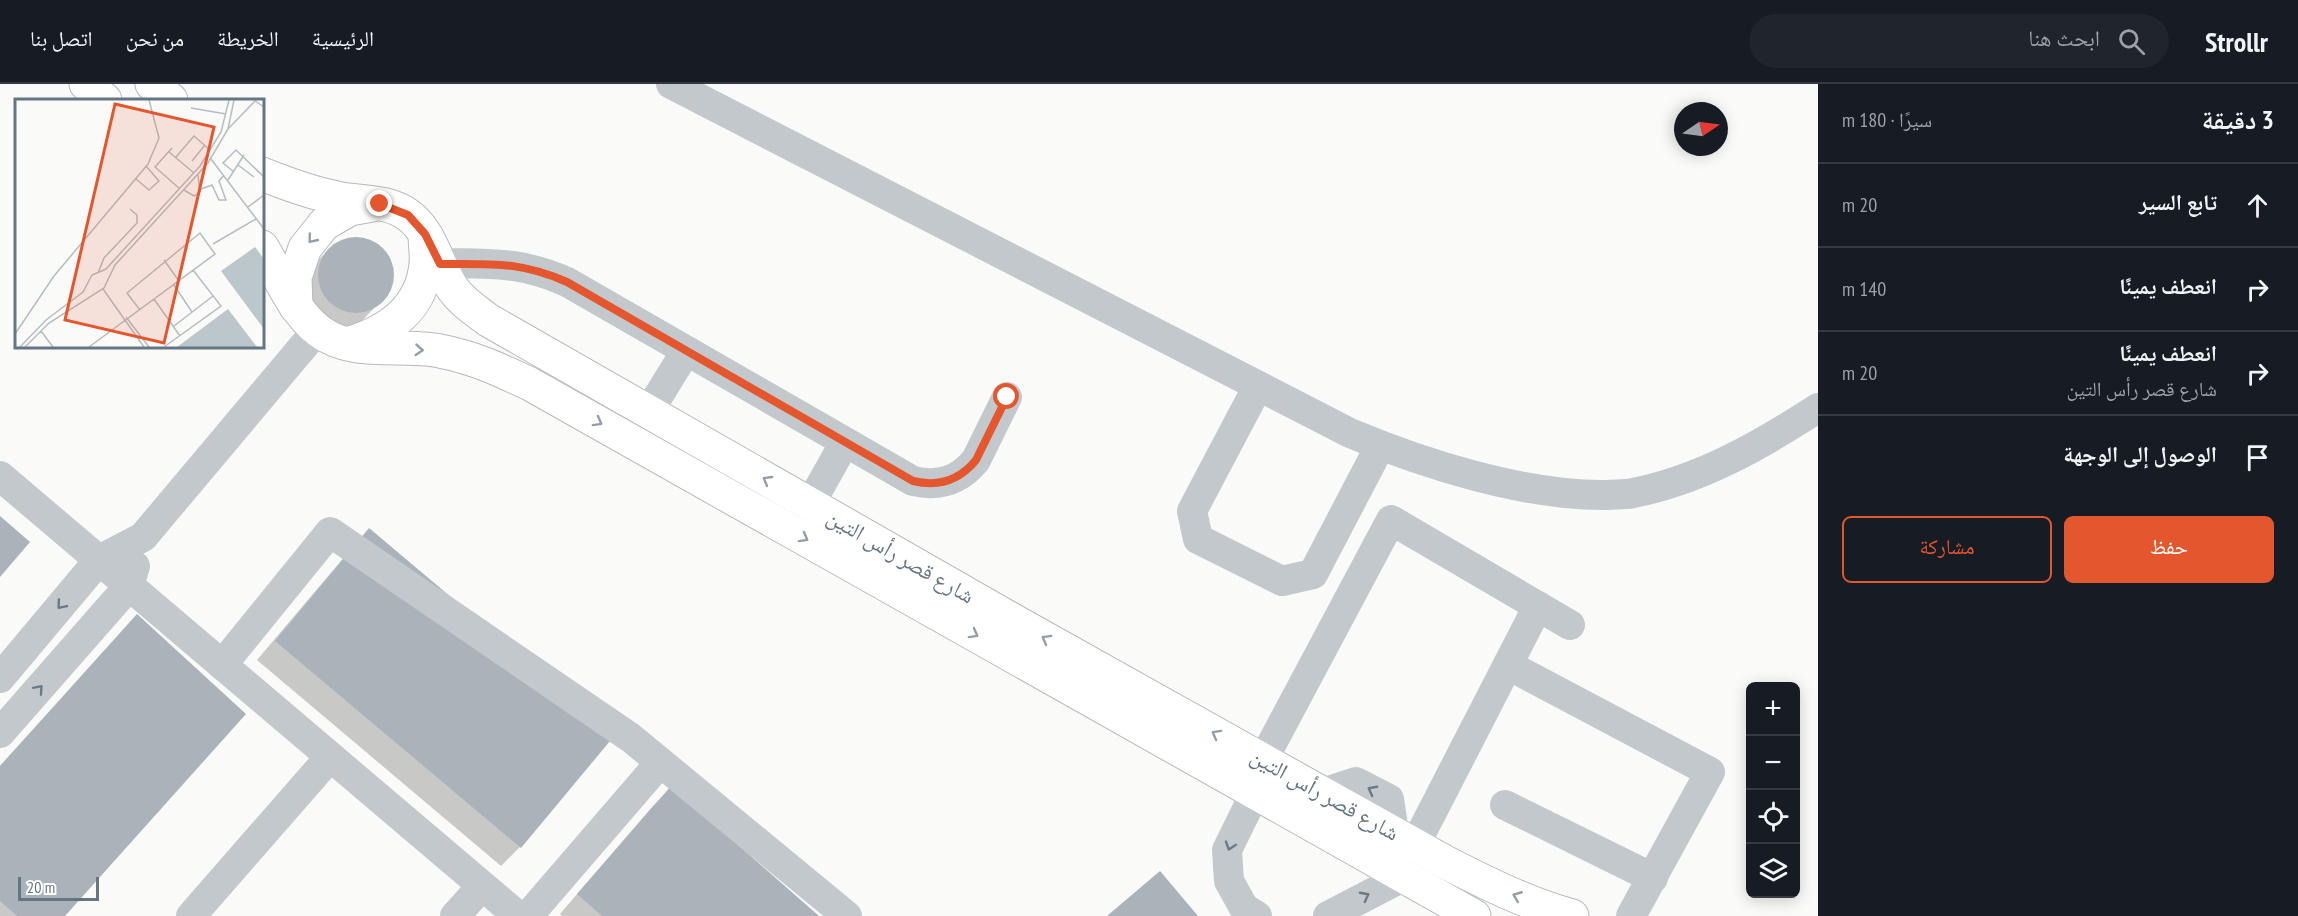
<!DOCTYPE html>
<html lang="ar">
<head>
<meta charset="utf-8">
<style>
	body { margin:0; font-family:"PT Sans Narrow","Noto Naskh Arabic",sans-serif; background:#20242c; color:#f1f3f6; direction:rtl }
	.controls { position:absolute; right:18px; bottom:18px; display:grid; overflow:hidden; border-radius:9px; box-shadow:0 3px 15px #0003 }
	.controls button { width:54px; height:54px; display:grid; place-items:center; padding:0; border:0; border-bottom:2px solid #363941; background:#171b24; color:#f1f3f6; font:30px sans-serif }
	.compass { position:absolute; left:1674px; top:18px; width:54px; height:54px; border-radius:50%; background:#171b24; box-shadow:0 3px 15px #0003; rotate:77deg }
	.scale { position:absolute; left:18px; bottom:15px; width:81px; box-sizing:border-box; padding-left:6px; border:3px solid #657683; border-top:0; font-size:16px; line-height:21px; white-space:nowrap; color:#657683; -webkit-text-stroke:4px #fff; paint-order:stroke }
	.stop { position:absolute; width:18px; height:18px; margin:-14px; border:4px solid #e4572e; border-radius:50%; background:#fff }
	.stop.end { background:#e4572e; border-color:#fff; box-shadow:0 2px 6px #0008 }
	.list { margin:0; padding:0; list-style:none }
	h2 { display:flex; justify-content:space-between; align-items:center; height:78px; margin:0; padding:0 24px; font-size:26px }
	h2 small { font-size:20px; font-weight:400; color:#9ea1a6 }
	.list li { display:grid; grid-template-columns:39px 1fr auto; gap:18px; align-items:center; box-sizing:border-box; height:84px; padding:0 24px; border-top:2px solid #363941 }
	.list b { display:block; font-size:22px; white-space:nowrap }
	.list p { margin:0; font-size:20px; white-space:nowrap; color:#9ea1a6 }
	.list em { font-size:20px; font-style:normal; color:#9ea1a6 }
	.actions { display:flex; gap:12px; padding:18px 24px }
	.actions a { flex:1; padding:14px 0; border:2px solid #e4572e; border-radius:9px; text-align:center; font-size:21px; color:#e4572e }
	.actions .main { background:#e4572e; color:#fff }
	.icon { flex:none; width:33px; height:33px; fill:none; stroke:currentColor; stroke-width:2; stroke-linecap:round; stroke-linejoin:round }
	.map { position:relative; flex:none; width:1818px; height:832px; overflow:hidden; direction:ltr }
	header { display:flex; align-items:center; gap:36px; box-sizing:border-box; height:84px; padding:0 30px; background:#171b24; border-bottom:2px solid #363941 }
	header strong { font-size:28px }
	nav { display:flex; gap:33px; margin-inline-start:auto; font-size:21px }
	.search { width:420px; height:54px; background:#20242c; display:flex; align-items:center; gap:15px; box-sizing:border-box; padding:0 21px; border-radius:33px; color:#9ea1a6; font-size:22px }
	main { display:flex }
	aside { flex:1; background:#171b24 }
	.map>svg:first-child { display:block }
</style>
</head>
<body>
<header>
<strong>Strollr</strong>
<div class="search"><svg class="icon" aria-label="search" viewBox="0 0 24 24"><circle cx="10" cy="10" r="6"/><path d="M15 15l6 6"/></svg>ابحث هنا</div>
<nav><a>الرئيسية</a><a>الخريطة</a><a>من نحن</a><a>اتصل بنا</a></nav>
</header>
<main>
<aside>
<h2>3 دقيقة<small>سيرًا · 180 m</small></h2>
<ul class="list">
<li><svg class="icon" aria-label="ahead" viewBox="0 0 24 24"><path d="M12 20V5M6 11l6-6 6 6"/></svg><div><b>تابع السير</b></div><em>20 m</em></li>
<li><svg class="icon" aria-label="right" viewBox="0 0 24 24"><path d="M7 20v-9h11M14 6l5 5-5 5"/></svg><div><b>انعطف يمينًا</b></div><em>140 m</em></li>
<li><svg class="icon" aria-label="right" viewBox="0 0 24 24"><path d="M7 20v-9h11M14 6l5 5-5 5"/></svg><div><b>انعطف يمينًا</b><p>شارع قصر رأس التين</p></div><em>20 m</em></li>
<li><svg class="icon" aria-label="arrive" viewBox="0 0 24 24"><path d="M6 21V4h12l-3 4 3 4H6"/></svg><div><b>الوصول إلى الوجهة</b></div></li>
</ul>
<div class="actions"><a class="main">حفظ</a><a>مشاركة</a></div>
</aside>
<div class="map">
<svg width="1818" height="832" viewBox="0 0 1818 832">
	<rect width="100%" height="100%" fill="#fafaf8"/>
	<!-- shadow -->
	<g fill="#0003">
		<polygon points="350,155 361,155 372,158 382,165 388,175 392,186 392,197 388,209 360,239 349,245 313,240 310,185 329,165 339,158"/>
		<polygon points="351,465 613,652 520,763 501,782 257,576"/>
		<polygon points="137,532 63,832 0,832 0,682"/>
		<polygon points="671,704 817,832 562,832 560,830 652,723"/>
	</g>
	<!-- building -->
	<g fill="#aab3b9">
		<circle cx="356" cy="191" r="38"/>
		<polygon points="0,432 30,458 0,493"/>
		<polygon points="369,444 615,651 521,764 275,557"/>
		<polygon points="137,530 246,630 65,832 17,832 0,817 0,682"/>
		<polygon points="671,702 819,832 602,832 577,810"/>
		<polygon points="1160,787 1198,832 1107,832"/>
	</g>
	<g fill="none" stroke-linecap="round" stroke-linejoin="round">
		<defs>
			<g id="major">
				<polyline points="86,0 105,16"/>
				<polyline points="152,0 171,16"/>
				<path d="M262,90C287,100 311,109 337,114C360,119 388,116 408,131C432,148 437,182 453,205C462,218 475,226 488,236L1016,538L1445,778C1486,799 1528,820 1572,832"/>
				<path d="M262,163C279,191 292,226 319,247C353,273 400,259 440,267C475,274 498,285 530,300L1474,832"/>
				<polyline points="296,223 295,193 305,164 324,140 350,125 372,121"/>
				<path d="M350,259C390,247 422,224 426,180C427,171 425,160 425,151"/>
			</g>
		</defs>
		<!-- major casing -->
		<use href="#major" stroke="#b5babe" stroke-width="35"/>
		<!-- minor -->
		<g stroke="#c3c8cc" stroke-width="30">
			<path d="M671,0L1350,349C1424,380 1525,412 1606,411C1614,410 1624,411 1633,409C1700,396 1761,361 1818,324"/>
			<path d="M440,179C490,180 520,177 567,198L913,397C939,403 959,397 976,376L1007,313"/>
			<polyline points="1258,302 1192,427 1198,455 1282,497 1313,490 1380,362"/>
			<polyline points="649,327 686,267"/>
			<polyline points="0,392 518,832"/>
			<polyline points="810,420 845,358"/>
			<polyline points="222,581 330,448 631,654 847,832"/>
			<polyline points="1508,581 1710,688 1631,832"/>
			<polyline points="0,594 99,476 143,453 317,246"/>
			<polyline points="0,649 129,502 135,482"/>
			<polyline points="1263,676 1391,436 1570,541"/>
			<polyline points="1255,709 1227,766 1229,797 1244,824 1257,832"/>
			<polyline points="1323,709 1356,698 1389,715 1394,749"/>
			<polyline points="1505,721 1653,794"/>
			<polyline points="1415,761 1538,522"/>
			<polyline points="191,832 330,673"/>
			<polyline points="455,832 482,802"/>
			<polyline points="528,832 659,680"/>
			<polyline points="1328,832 1403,793"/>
		</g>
		<!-- major -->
		<use href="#major" stroke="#fff" stroke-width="33"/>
	</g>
	<!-- one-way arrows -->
	<defs><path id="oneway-chevron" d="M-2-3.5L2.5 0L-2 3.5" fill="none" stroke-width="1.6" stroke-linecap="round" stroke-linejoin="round" transform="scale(1.5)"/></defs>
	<g stroke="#939fa8">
		<use href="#oneway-chevron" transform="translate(312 155) rotate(129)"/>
		<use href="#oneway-chevron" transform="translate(419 266) rotate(4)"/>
		<use href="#oneway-chevron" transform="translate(598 338) rotate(29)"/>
		<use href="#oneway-chevron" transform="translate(767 396) rotate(-150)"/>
		<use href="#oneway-chevron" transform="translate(804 454) rotate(29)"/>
		<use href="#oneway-chevron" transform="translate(974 550) rotate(29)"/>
		<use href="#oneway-chevron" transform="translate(1046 555) rotate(-151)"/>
		<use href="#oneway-chevron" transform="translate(1216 650) rotate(-151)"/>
		<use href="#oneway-chevron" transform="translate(1517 812) rotate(-158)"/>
	</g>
	<g stroke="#6a7a87">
		<use href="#oneway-chevron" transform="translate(61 521) rotate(130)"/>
		<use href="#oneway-chevron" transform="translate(39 605) rotate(-49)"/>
		<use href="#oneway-chevron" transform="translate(1372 706) rotate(-152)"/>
		<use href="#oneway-chevron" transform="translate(1230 762) rotate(108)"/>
		<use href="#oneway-chevron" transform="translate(1365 812) rotate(-28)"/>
	</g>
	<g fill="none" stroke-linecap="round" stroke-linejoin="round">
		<!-- route -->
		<path stroke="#e4572e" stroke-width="8" d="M380,120L408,131L425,150L440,180C490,180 520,177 567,198L913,397C938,403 959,397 976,376L1007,313"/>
	</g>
	<g text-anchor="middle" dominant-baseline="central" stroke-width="6" stroke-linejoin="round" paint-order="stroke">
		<!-- street labels -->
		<g font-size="22" fill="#657683" stroke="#fff">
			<text transform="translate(901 472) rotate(30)">شارع قصر رأس التين</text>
			<text transform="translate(1325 710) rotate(29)">شارع قصر رأس التين</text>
		</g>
	</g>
	<!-- overview -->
	<g transform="translate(15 15)">
		<rect width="249" height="249" fill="#fafaf8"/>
		<path d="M240,148L249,160V230L206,172ZM213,210L242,248H162Z" fill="#bbc7cb"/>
		<path fill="none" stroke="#b5bdc2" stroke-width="1.5" d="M176,9L211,15M213,30L240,2L249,8M157,49L140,68L165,90M154,53L179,74M161,58L179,37L195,51M196,60L249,130M177,62L190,46M223,66L239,78M219,73L208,64L221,51L249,78M121,80L134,91L144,82L131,67M213,81L229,56M186,90L197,86L204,101H211L204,82L209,76M169,91L179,97L185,93L183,76M233,108L249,96M198,145L241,120M149,161L164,182M83,174L89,159L122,124V116L115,110M159,186L177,213M88,190L129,248M139,200L165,237M111,218L134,248M159,227L198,197M26,232L38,248M0,235L39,177L133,65L144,39L134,1M5,248L31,221L68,193L77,176L91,170L185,67L206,33L214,1M10,248L34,224L89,189L100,166L193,64L213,30L219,1M74,248L200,155L185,134L112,194L125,211M149,248L206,207L178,171"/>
		<path fill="#e4572e" fill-opacity="0.15" stroke="#e4572e" stroke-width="3" d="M100,5L199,28L149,244L50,221Z"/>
		<rect width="249" height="249" fill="none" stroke="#657683" stroke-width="3"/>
	</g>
</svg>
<div class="controls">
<button>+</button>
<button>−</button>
<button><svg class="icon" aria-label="locate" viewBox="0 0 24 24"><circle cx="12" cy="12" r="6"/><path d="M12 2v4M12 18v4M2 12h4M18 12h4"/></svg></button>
<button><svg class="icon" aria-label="layers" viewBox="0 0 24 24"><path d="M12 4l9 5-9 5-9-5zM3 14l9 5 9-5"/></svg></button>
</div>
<svg class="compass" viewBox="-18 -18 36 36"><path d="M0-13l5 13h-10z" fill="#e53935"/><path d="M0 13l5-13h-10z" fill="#9ea1a6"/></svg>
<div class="scale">20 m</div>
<div class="stop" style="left:1007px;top:313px"></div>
<div class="stop end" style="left:380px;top:120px"></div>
</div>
</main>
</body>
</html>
